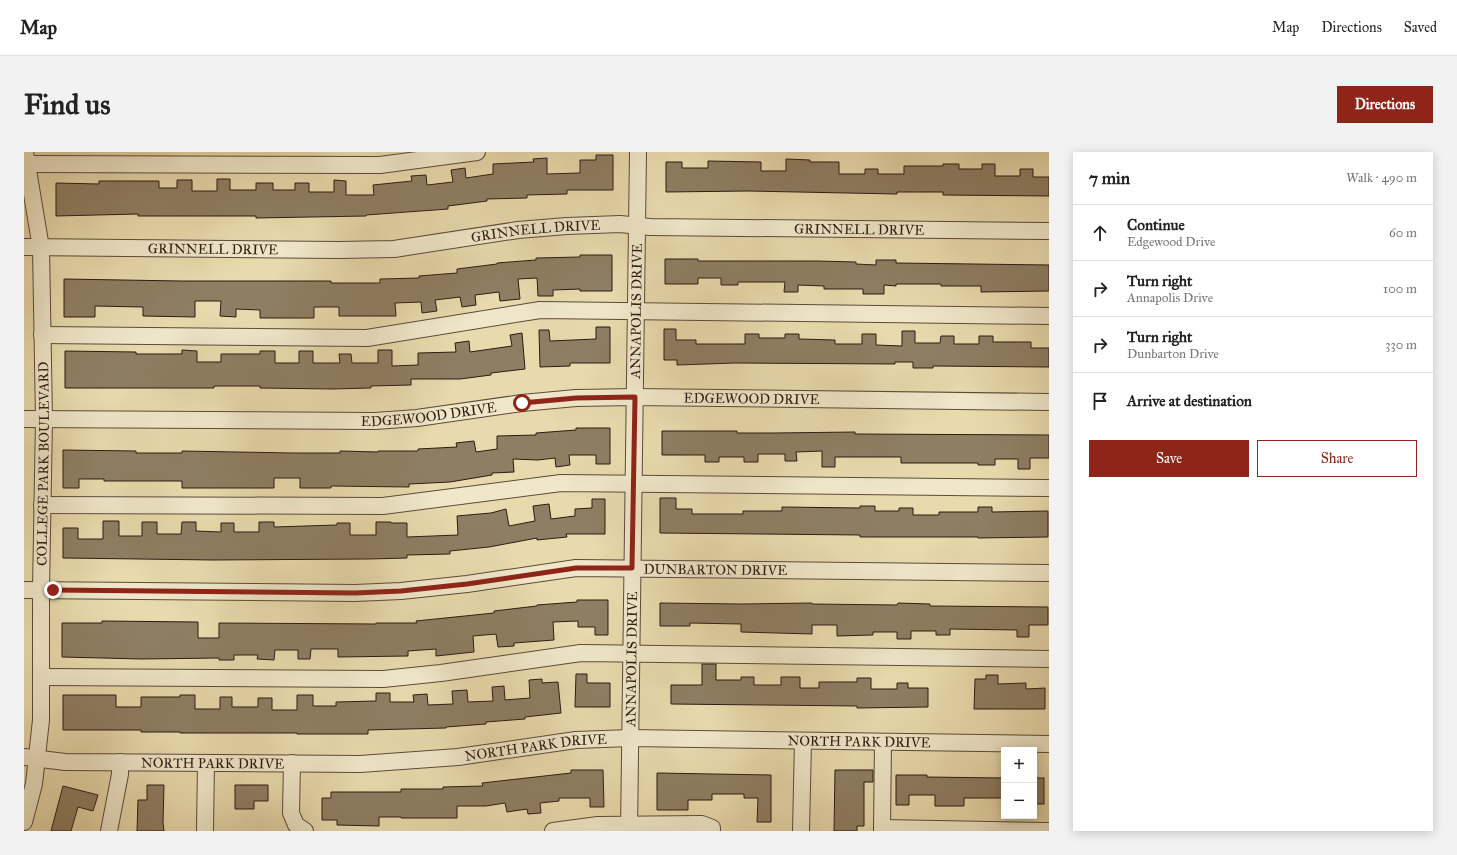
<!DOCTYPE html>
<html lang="en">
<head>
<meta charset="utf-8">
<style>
	body { margin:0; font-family:"IM FELL Great Primer",serif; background:#f2f2f2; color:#222 }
	.controls { position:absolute; right:12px; bottom:12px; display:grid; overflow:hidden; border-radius:0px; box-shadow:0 2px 10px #0003 }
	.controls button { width:36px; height:36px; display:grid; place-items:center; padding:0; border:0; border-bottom:1px solid #e0e0e0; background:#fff; color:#222; font:20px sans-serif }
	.stop { position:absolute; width:12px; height:12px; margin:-9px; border:3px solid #8f2418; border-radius:50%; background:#fff }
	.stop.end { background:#8f2418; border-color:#fff; box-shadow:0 1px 4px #0008 }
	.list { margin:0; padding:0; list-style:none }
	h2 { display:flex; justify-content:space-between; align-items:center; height:52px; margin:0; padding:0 16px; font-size:17px }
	h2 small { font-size:13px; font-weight:400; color:#767676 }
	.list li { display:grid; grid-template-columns:26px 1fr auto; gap:12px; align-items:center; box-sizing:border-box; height:56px; padding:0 16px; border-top:1px solid #e0e0e0 }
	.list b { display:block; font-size:15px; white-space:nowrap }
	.list p { margin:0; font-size:13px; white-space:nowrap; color:#767676 }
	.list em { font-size:13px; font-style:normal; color:#767676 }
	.actions { display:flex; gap:8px; padding:12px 16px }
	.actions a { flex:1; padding:9px 0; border:1px solid #8f2418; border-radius:0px; text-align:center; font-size:14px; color:#8f2418 }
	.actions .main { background:#8f2418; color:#fff }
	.icon { flex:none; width:22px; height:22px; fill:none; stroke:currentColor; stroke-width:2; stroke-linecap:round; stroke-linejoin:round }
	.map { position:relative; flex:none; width:1025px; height:679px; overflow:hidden; border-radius:0px }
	header { display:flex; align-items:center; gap:24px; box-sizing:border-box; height:56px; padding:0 20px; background:#fff; border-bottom:1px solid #e0e0e0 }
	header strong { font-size:19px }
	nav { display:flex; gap:22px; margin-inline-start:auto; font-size:14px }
	.intro { display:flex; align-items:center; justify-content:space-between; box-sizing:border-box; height:96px; padding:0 24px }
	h1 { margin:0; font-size:28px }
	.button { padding:10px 18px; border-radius:0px; background:#8f2418; color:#fff; font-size:14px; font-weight:700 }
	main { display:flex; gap:24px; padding:0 24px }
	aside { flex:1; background:#fff; border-radius:0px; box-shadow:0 2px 10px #0003 }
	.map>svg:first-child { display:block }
</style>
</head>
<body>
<header>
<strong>Map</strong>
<nav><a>Map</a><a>Directions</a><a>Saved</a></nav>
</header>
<div class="intro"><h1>Find us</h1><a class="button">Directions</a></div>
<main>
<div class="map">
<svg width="1025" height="679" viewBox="0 0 1025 679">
	<rect width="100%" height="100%" fill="#e8daad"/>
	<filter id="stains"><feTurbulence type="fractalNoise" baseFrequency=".005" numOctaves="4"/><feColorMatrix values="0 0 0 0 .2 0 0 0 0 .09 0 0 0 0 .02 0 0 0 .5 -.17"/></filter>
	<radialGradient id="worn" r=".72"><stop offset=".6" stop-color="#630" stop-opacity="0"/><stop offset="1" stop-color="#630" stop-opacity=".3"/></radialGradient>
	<!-- building -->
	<g fill="#8e7e63" stroke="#2d1b13">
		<polygon points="572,3 589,3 589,38 543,38 543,42 503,43 503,46 463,47 463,49 424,54 424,57 342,63 342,64 232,66 232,64 114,64 114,62 32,64 32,31 75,32 75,29 135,29 135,36 153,36 153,28 168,28 168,39 193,39 193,27 206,27 206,38 232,38 232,31 249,31 249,38 271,38 271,31 285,31 285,40 310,40 310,28 322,29 322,43 350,43 349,33 388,29 387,24 402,23 403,33 429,30 427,18 441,16 442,26 469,22 469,12 510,10 509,7 523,6 523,22 556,21 556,8 572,8"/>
		<polygon points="762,7 786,8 786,10 815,10 815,22 841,22 841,17 854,17 854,22 880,22 880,14 919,14 919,12 935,12 935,17 958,17 958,12 971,12 971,24 996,24 996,17 1009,17 1009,25 1025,25 1025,44 919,43 919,40 873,40 873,42 724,39 642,40 642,10 658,10 658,16 684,16 684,9 737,10 737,19 762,19"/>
		<polygon points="556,103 588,103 588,139 556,139 556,137 529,138 529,144 514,144 513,126 494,127 496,147 476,149 475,140 451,143 452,153 438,155 436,145 411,148 413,159 398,161 397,150 371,151 372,164 315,164 315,155 290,155 290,166 236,166 236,158 212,157 212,165 196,164 197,149 171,149 171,165 119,164 119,155 71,154 71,165 40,165 40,127 157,129 307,129 307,131 356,131 356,127 395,126 395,124 433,121 433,117 473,112 473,111 512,108 512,106 556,105"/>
		<polygon points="641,107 674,107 674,109 793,109 832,110 832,112 852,113 852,108 872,108 872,111 1025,113 1025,139 957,140 957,134 917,134 917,132 872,132 872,134 860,133 860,142 839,142 839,137 800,137 800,134 774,133 774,140 760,140 761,130 714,130 714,133 697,133 697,126 674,126 674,132 641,132"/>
		<polygon points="572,175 586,175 586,211 546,211 546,214 516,215 515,178 525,178 526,189 572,187"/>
		<polygon points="640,177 652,177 652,188 672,188 672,192 721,192 721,182 735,182 735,186 761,186 761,182 775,182 775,187 811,188 811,192 838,192 838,182 852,182 852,193 878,194 878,179 891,179 891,191 916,191 917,184 930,184 930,192 955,192 955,184 969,184 969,190 1007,190 1007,196 1025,196 1025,215 909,214 909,216 889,216 889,210 871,210 871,212 711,211 653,213 653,208 640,208"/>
		<polygon points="498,181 501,217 467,221 467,223 436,227 387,227 387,233 347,234 347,236 307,237 236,236 236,234 190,234 190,236 41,236 41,199 112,200 112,202 158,202 158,198 173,199 173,210 197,210 197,202 236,202 236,199 251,199 251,211 275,211 275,199 289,199 289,211 316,211 315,202 327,202 328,211 354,211 354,198 368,198 368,214 394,213 394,201 432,200 431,191 445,189 446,200 488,194 486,183"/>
		<polygon points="552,276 586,276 586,312 572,312 572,303 545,303 546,313 532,315 531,306 514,308 489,307 490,320 468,321 468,323 426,330 385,332 385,335 307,334 307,336 276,336 276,326 250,326 250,336 158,336 158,329 80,329 80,327 55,327 55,336 39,336 39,298 112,299 112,301 158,301 158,299 268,301 316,301 316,299 354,300 354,299 394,299 394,297 433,295 432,291 450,289 452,300 473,297 473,284 512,283 512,281 552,278"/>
		<polygon points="638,279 713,279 713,281 750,281 831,280 831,282 1025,283 1025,306 1006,306 1006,317 994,317 994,307 971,307 971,313 954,313 954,311 877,311 877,305 811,305 811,315 798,315 798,299 772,300 773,309 761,309 761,302 734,302 734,310 720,310 720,305 695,305 695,310 681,310 681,303 638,303"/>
		<polygon points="636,346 652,346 652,357 668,357 668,362 719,362 719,359 758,359 758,355 836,356 836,354 851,354 851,359 875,359 875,356 889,356 889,363 915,363 915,360 954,360 954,355 968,355 968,360 1024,359 1024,385 954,386 954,385 836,385 836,383 636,381"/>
		<polygon points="568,347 581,347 581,382 542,382 543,385 513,388 513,386 465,395 426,399 426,402 383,403 383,406 345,407 190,408 39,406 39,376 54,376 54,387 79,387 79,369 95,369 95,384 118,384 118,370 133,370 133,382 157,382 158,370 172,370 172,379 197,380 197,371 210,371 210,380 235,380 235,370 250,370 250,375 313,373 313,371 326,371 326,383 352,383 352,370 367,370 367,371 383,371 383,385 434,383 433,364 467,361 482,357 485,374 511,369 509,354 525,352 527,367 551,364 551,357 568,356"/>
		<polygon points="553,448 584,448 584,483 571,483 571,475 554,475 554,469 529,470 530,488 490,491 490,494 474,495 472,482 449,484 450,500 412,504 412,497 384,499 384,504 314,505 314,497 287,497 286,507 274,507 274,498 251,498 250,508 233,507 234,503 210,503 210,508 195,508 195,506 117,507 38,505 38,471 78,471 78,469 174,470 174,486 195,486 195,471 352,472 352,471 393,471 392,469 470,461 470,459 513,454 513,453 553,450"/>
		<polygon points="636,451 717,452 788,451 788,452 873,453 874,451 906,452 906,454 1024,455 1024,473 1005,473 1005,485 993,485 993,478 926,477 926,483 912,483 912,479 887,479 887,487 873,487 873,480 849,480 849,483 813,484 813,473 788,473 788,482 717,480 717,472 666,471 666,474 636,474"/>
		<polygon points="678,512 692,512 692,528 717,528 717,525 730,525 730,533 757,533 757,525 776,525 776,536 795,536 795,530 833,530 833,526 847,526 847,537 873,537 873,531 884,531 884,536 904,536 904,555 833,556 833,554 647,552 647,533 678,533"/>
		<polygon points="552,522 563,522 563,531 586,531 586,555 551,555"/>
		<polygon points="962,523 974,523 974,532 1002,531 1002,537 1021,536 1021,557 950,557 951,527 962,527"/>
		<polygon points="518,527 518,531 534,530 537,561 501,565 501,567 462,570 462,572 422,575 422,576 344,578 344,582 273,582 273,581 156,581 156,580 117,580 117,578 39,578 39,543 92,543 92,555 117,555 117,545 156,545 156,543 171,543 171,557 196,557 196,545 208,545 208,555 234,555 234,546 248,546 248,558 273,558 273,543 289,543 289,554 312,554 312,550 352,549 352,541 366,541 366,550 390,550 389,543 403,542 404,553 429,552 428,539 443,538 444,550 469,549 468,535 480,534 481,548 506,546 505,528"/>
		<polygon points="547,618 579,618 580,655 566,655 566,646 535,646 535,649 516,651 517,661 504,662 503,657 483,660 481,651 462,654 433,654 433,666 377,666 377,665 355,665 355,674 313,673 313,668 298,668 298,646 307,646 307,640 377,640 377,637 419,637 419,635 459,634 458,631 547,621"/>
		<polygon points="811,618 849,618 849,630 840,630 840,674 833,674 833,679 810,679"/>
		<polygon points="633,621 747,623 747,670 733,670 734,646 720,646 720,642 688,642 688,648 664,648 664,658 633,658"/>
		<polygon points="872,623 903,623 903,625 979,626 979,646 940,646 940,654 911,654 911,643 885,643 885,653 872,653"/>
		<rect x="1010" y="626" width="10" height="26"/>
		<polygon points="123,633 140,633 139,671 140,679 113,679 114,648 123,648"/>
		<polygon points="211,633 244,633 244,649 230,649 230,657 211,657"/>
		<polygon points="39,634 74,643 69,659 54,655 47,679 27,679"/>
	</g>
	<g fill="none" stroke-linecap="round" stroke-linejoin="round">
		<defs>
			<g id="minor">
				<polyline points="3,12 356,13 453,0"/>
				<path id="s1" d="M0,95L315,98L370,97L494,78L543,74L596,72L626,75L1025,79"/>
				<polyline points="18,183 343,186 516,158 1025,164"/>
				<path id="s2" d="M0,267L351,269L393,266L498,251L552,246L611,245L1025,250"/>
				<polyline points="18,353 359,354 537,331 1025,336"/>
				<path id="s3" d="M0,438L331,441L377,439L443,432L552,416L1025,421"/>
				<polyline points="17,525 359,527 417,521 557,501 1025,507"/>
				<path id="s4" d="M0,605L41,610L336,612L434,605L552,588L606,586L1025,592"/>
				<polyline points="268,611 267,661 272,673 281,679"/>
				<path id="s5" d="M0,670L10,632L17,568V438L20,267L17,96L1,0"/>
				<polyline points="858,676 1025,679"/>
				<polyline points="85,679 96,622 96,610"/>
				<polyline points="181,679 182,611"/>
				<polyline points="529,679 574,673 678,672 688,676 688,679"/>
				<path id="s6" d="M605,679L614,0"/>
				<polyline points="777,679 779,589"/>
				<polyline points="858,679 859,590"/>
			</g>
		</defs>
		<!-- minor casing -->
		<use href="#minor" stroke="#5c4b3a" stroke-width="18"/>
		<!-- minor -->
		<use href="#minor" stroke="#f0e7ca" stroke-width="16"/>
	</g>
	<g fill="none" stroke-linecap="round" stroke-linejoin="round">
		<!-- route -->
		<polyline stroke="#8f2418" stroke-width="5" points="29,438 331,441 377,439 443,432 552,416 608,416 611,245 552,246 498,251"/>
	</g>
	<g text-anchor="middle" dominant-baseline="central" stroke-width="3.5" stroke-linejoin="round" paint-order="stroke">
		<!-- street labels -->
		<g font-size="14" fill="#2d1b13" stroke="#f0e7ca">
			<text stroke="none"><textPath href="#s1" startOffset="837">GRINNELL DRIVE</textPath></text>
			<text stroke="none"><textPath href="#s1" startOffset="513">GRINNELL DRIVE</textPath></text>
			<text stroke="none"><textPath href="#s1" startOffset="189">GRINNELL DRIVE</textPath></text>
			<text stroke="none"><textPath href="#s6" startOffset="520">ANNAPOLIS DRIVE</textPath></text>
			<text stroke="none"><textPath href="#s2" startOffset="729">EDGEWOOD DRIVE</textPath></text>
			<text stroke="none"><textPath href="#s2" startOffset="405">EDGEWOOD DRIVE</textPath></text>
			<text stroke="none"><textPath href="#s5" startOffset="360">COLLEGE PARK BOULEVARD</textPath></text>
			<text stroke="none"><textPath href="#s3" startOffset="693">DUNBARTON DRIVE</textPath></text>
			<text stroke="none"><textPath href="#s6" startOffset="172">ANNAPOLIS DRIVE</textPath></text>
			<text stroke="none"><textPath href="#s4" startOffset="837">NORTH PARK DRIVE</textPath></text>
			<text stroke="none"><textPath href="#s4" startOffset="513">NORTH PARK DRIVE</textPath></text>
			<text stroke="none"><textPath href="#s4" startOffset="189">NORTH PARK DRIVE</textPath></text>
		</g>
	</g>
	<rect width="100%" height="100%" filter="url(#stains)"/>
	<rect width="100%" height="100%" fill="url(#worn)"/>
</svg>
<div class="controls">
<button>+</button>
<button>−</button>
</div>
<div class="stop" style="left:498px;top:251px"></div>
<div class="stop end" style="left:29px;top:438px"></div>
</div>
<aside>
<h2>7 min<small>Walk · 490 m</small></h2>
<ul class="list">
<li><svg class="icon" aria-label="ahead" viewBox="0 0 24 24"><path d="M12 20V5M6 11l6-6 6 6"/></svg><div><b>Continue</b><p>Edgewood Drive</p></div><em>60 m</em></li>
<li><svg class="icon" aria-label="right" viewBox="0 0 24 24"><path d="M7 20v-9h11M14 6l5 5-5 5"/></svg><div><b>Turn right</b><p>Annapolis Drive</p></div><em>100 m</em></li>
<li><svg class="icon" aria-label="right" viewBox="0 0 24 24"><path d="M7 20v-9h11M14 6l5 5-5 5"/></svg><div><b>Turn right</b><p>Dunbarton Drive</p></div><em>330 m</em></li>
<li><svg class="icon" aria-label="arrive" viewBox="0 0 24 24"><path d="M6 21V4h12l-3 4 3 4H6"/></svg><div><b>Arrive at destination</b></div></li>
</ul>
<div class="actions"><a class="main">Save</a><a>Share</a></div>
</aside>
</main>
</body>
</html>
